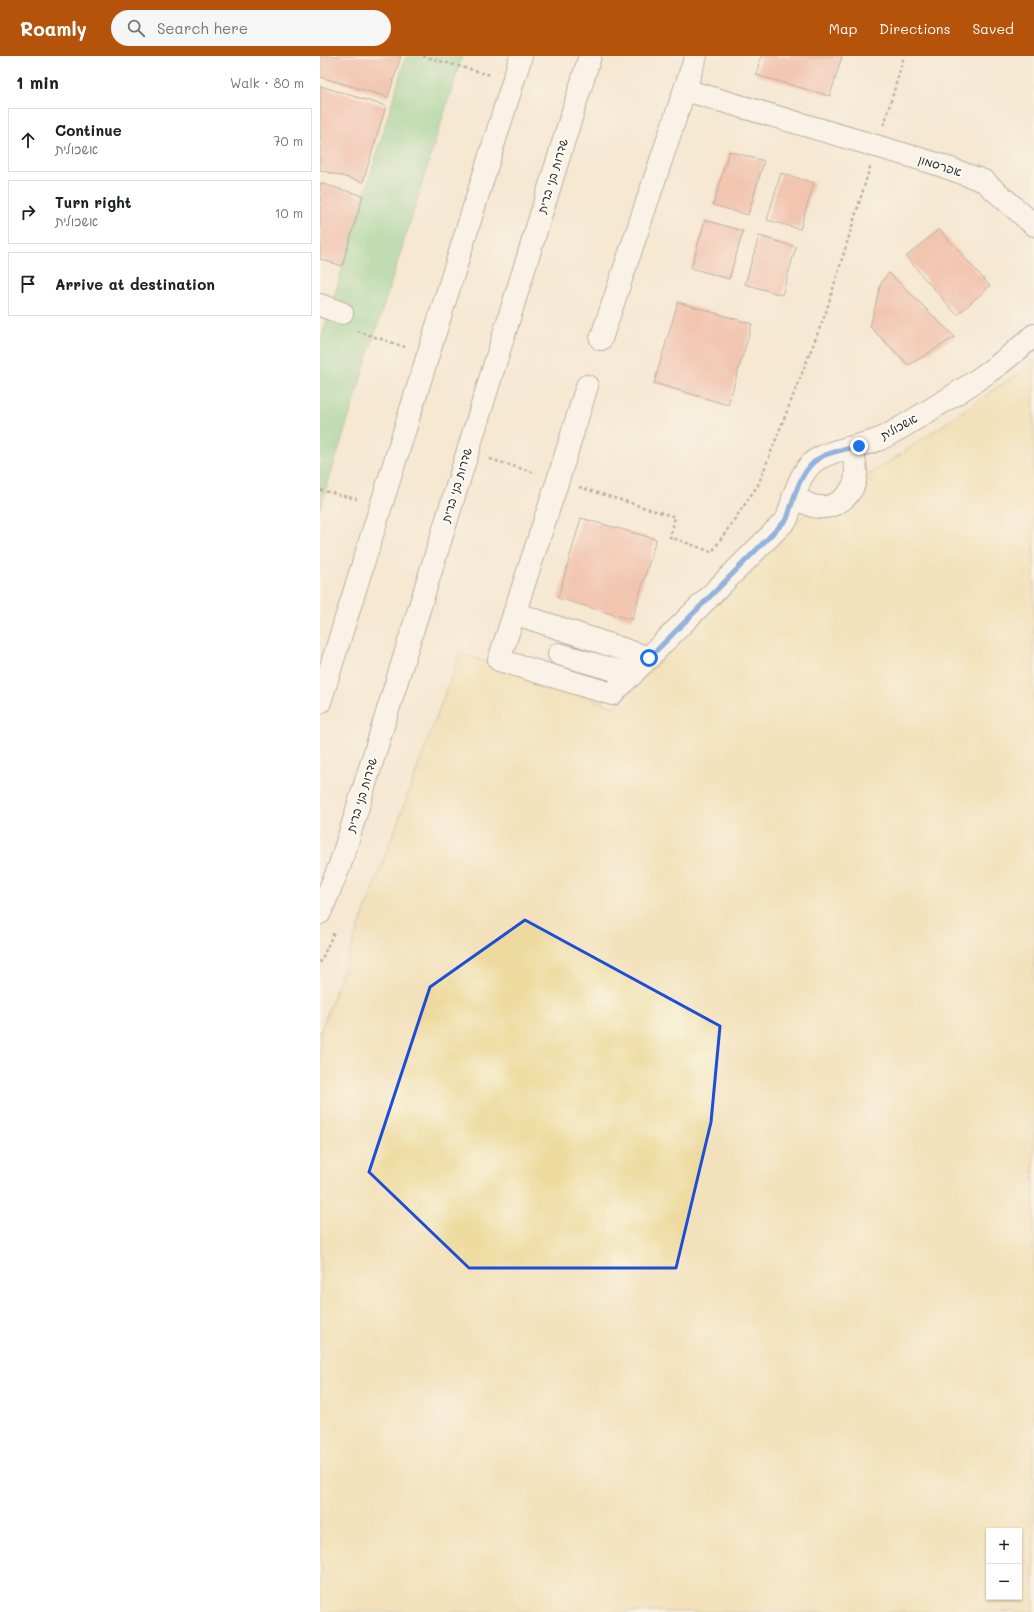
<!DOCTYPE html>
<html lang="en">
<head>
<meta charset="utf-8">
<style>
  :root { --surface:#fff; --page:#f6f6f6; --text:#202124; --muted:#757577; --line:#e0e0e0; --accent:#b45309 }
  body { margin:0; font-family:Mali,"Playpen Sans Hebrew",sans-serif; background:var(--page); color:var(--text) }
  .controls { position:absolute; right:12px; bottom:12px; display:grid; overflow:hidden; border-radius:0px; box-shadow:0 1px 3px #0004 }
  .controls button { width:36px; height:36px; display:grid; place-items:center; padding:0; border:0; border-bottom:1px solid var(--line); background:var(--surface); color:var(--text); font:20px sans-serif }
  .stop { position:absolute; width:12px; height:12px; margin:-9px; border:3px solid #1a73e8; border-radius:50%; background:#fff }
  .stop.end { background:#1a73e8; border-color:#fff; box-shadow:0 1px 4px #0008 }
  .list { margin:0; padding:0; list-style:none }
  h2 { display:flex; justify-content:space-between; align-items:center; height:52px; margin:0; padding:0 16px; font-size:17px }
  h2 small { font-size:13px; font-weight:400; color:var(--muted) }
  .list li { display:grid; grid-template-columns:26px 1fr auto; gap:12px; align-items:center; box-sizing:border-box; height:64px; margin:0 8px 8px; padding:0 8px; border:1px solid var(--line); border-radius:0px }
  .list b { display:block; font-size:15px; white-space:nowrap }
  .list p { margin:0; font-size:13px; white-space:nowrap; color:var(--muted) }
  .list em { font-size:13px; font-style:normal; color:var(--muted) }
  .icon { flex:none; width:22px; height:22px; fill:none; stroke:currentColor; stroke-width:2; stroke-linecap:round; stroke-linejoin:round }
  .map { position:relative; flex:none; width:714px; height:1556px; overflow:hidden }
  header { display:flex; align-items:center; gap:24px; box-sizing:border-box; height:56px; padding:0 20px; background:var(--accent); color:#fff }
  header strong { font-size:19px }
  nav { display:flex; gap:22px; margin-inline-start:auto; font-size:14px }
  .search { width:280px; height:36px; background:var(--page); display:flex; align-items:center; gap:10px; box-sizing:border-box; padding:0 14px; border-radius:22px; color:var(--muted); font-size:15px }
  main { display:flex }
  aside { flex:1; background:var(--surface) }
  .map>svg:first-child { display:block }
  .green { fill:#81cf8d; stroke:#567d5c }
  .sand { fill:#eeda9e; stroke:#8c8264; fill-rule:evenodd }
  .building { fill:#ed9b8a }
  .lines { fill:none; stroke-linecap:round; stroke-linejoin:round }
  .minor-casing { stroke:#726d65; stroke-width:24 }
  .major-casing { stroke:#726d65; stroke-width:24 }
  .path { stroke:#726d65; stroke-width:2.5; stroke-dasharray:3 3; stroke-linecap:butt }
  .minor { stroke:#fff; stroke-width:22 }
  .major { stroke:#fff; stroke-width:22 }
  .route { stroke:#1a73e8; stroke-width:5 }
  .marked { fill:none; stroke:#1d4ed8; stroke-width:3; stroke-linejoin:round }
  .labels { text-anchor:middle; stroke-width:3.5; stroke-linejoin:round; paint-order:stroke }
  .street-label { font-size:12px; fill:#2b2b2b; stroke:#fdfcf7 }
</style>
</head>
<body>
<header>
<strong>Roamly</strong>
<div class="search"><svg class="icon" aria-label="search" viewBox="0 0 24 24"><circle cx="10" cy="10" r="6"/><path d="M15 15l6 6"/></svg>Search here</div>
<nav><a>Map</a><a>Directions</a><a>Saved</a></nav>
</header>
<main>
<aside>
<h2>1 min<small>Walk · 80 m</small></h2>
<ul class="list">
<li><svg class="icon" aria-label="ahead" viewBox="0 0 24 24"><path d="M12 20V5M6 11l6-6 6 6"/></svg><div><b>Continue</b><p>אשכולית</p></div><em>70 m</em></li>
<li><svg class="icon" aria-label="right" viewBox="0 0 24 24"><path d="M7 20v-9h11M14 6l5 5-5 5"/></svg><div><b>Turn right</b><p>אשכולית</p></div><em>10 m</em></li>
<li><svg class="icon" aria-label="arrive" viewBox="0 0 24 24"><path d="M6 21V4h12l-3 4 3 4H6"/></svg><div><b>Arrive at destination</b></div></li>
</ul>
</aside>
<div class="map">
<svg width="714" height="1556" viewBox="0 0 714 1556">
  <rect width="100%" height="100%" fill="#fdfcf7"/>
  <filter id="ink" filterUnits="userSpaceOnUse"><feTurbulence type="fractalNoise" baseFrequency=".025" numOctaves="2"/><feDisplacementMap in="SourceGraphic" scale="8" xChannelSelector="R" yChannelSelector="G"/><feConvolveMatrix kernelMatrix="1 2 1 2 8 2 1 2 1" color-interpolation-filters="sRGB"/></filter>
  <filter id="wash" filterUnits="userSpaceOnUse"><feTurbulence type="fractalNoise" baseFrequency=".012" numOctaves="4" result="noise"/><feDisplacementMap in="SourceGraphic" scale="16" xChannelSelector="R" yChannelSelector="G"/><feGaussianBlur stdDeviation="0.9" result="paint"/><feColorMatrix in="noise" values="0 0 0 0 0 0 0 0 0 0 0 0 0 0 0 0 0 1.4 0 .05"/><feComposite in="paint" operator="in"/></filter>
  <g filter="url(#wash)">
    <rect width="100%" height="100%" fill="#f5e8d1"/>
    <!-- green -->
    <path class="green" d="M86 0H142L0 453V287Z"/>
    <!-- sand -->
    <path class="sand" d="M714 304V1556H0V977L140 597 295 651 480 462 569 406 703 314ZM669 1475H699V1541H669Z"/>
    <g id="blocks">
      <!-- building -->
      <path class="building" d="M0 0H81L68 41 0 21Z
        M441 0H522L510 40 436 19Z
        M0 30 66 50 43 126 0 114Z
        M409 95 444 105 428 159 393 149Z
        M461 117 494 127 480 173 447 164Z
        M0 127 43 140 22 210 0 203Z
        M385 164 423 175 409 223 371 212Z
        M619 173 670 230 637 259 586 201Z
        M439 180 476 191 462 239 425 228Z
        M569 217 635 281 589 309 550 271 561 227Z
        M358 246 432 268 408 349 334 327Z
        M261 462 336 483 312 564 238 542Z"/>
    </g>
  </g>
  <g filter="url(#ink)">
    <use href="#blocks" fill-opacity="0" stroke="#726d65" stroke-width="1"/>
    <g class="lines">
      <defs>
        <path id="minor" d="M365 34 614 107 664 125 714 169
          M0 249 22 257
          M281 283 376 0
          M267 330 238 424 179 604 292 638 467 463C473 445 478 416 496 404 515 392 540 391 560 383 575 376 590 366 605 357 643 334 681 310 714 279
          M473 442C480 444 487 448 493 450 514 456 536 438 536 417 536 409 533 400 532 392
          M194 557 329 602
          M239 598 312 619"/>
        <path id="major" d="M0 646 201 0
          M0 857 20 809 270 0"/>
      </defs>
      <!-- minor casing -->
      <use href="#minor" class="minor-casing"/>
      <!-- major casing -->
      <use href="#major" class="major-casing"/>
      <!-- path -->
      <path class="path" d="M103 0 170 19
        M564 69 584 0
        M37 275 85 291
        M170 403 216 417
        M259 431 355 461 350 481 392 496 438 429 506 256 550 111
        M0 434 37 443
        M0 907 14 876"/>
      <!-- minor -->
      <use href="#minor" class="minor"/>
      <!-- major -->
      <use href="#major" class="major"/>
    </g>
  </g>
  <g class="lines" filter="url(#ink)">
    <!-- route -->
    <path class="route" d="M329 602 467 463C474 443 478 420 495 405 506 396 525 394 539 390"/>
  </g>
  <!-- marked area -->
  <path d="M0 0H714V1556H0ZM205 864 400 970 391 1066 356 1212H149L49 1116 110 931Z" fill="#f5e8d1" fill-opacity=".55" fill-rule="evenodd"/>
  <path class="marked" d="M205 864 400 970 391 1066 356 1212H149L49 1116 110 931Z"/>
  <g class="labels">
    <!-- street labels -->
    <g class="street-label">
      <text transform="translate(620 110) rotate(18)" y="4">אפרסמון</text>
      <text transform="translate(233 120) rotate(-73)" y="4">שדרות בני ברית</text>
      <text transform="translate(579 371) rotate(-29)" y="4">אשכולית</text>
      <text transform="translate(137 429) rotate(-73)" y="4">שדרות בני ברית</text>
      <text transform="translate(42 739) rotate(-73)" y="4">שדרות בני ברית</text>
    </g>
  </g>
</svg>
<div class="controls">
<button>+</button>
<button>−</button>
</div>
<div class="stop" style="left:329px;top:602px"></div>
<div class="stop end" style="left:539px;top:390px"></div>
</div>
</main>
</body>
</html>
